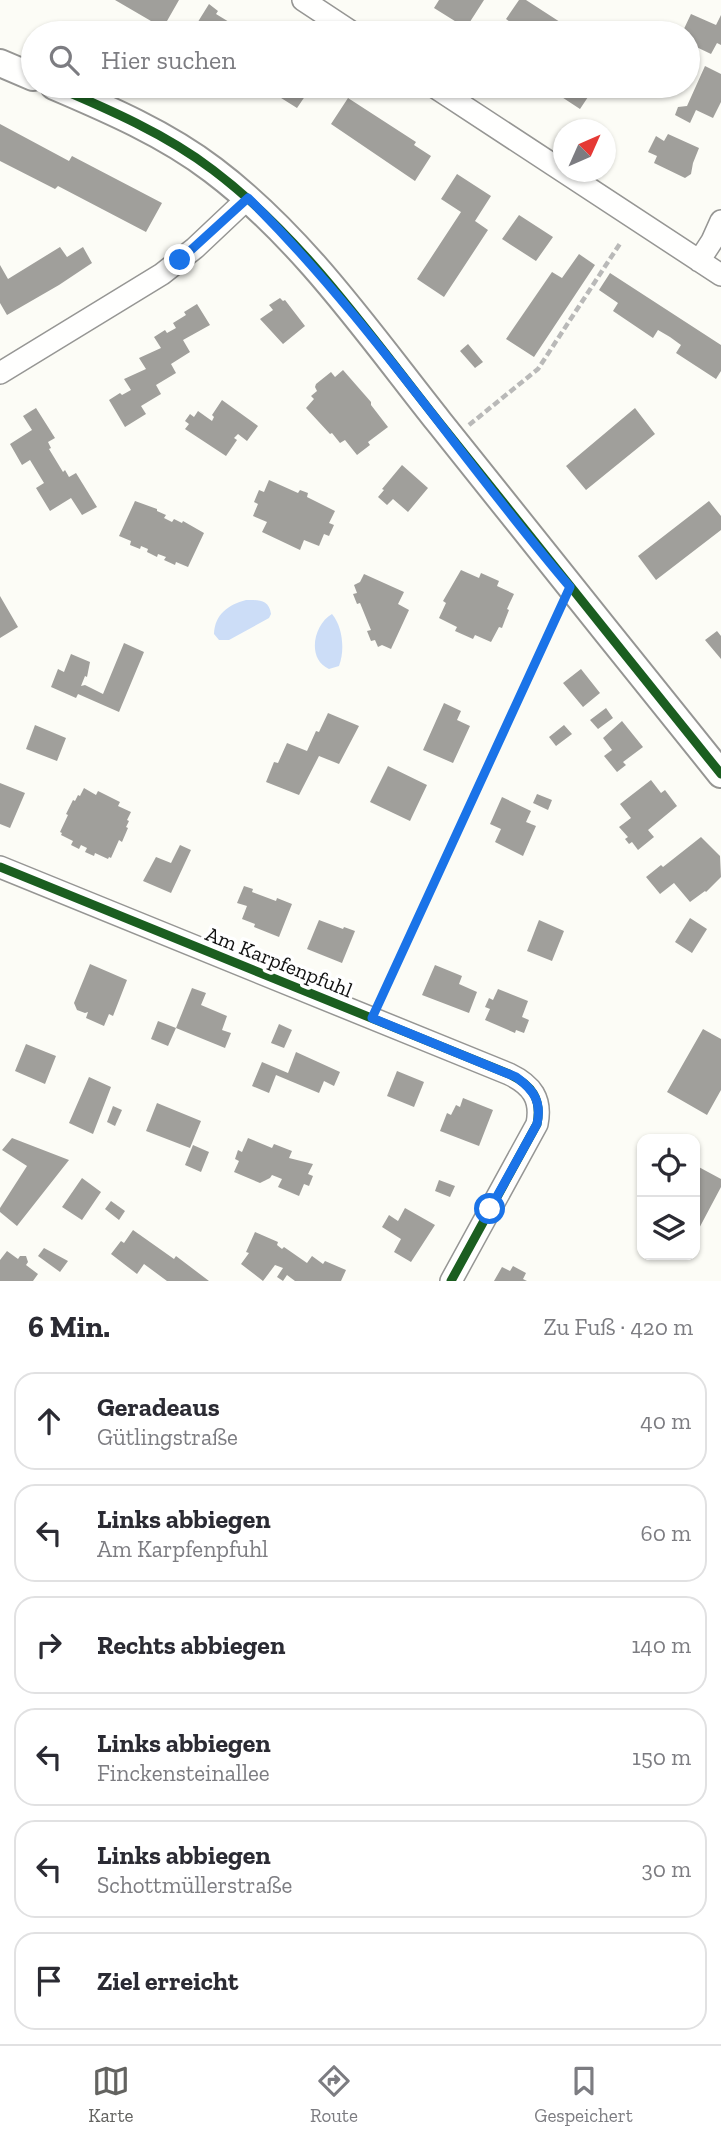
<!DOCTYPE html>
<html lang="de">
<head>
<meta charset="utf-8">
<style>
  :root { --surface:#fff; --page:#f2f2f3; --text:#2b2b33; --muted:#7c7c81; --line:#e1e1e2; --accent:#636360 }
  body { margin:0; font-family:"Zilla Slab",serif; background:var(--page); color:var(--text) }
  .controls { position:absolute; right:21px; bottom:21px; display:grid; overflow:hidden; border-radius:14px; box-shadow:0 2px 5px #0004 }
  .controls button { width:63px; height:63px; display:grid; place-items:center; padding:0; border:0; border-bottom:2px solid var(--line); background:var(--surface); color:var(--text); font:35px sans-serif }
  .compass { position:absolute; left:553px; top:119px; width:63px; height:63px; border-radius:50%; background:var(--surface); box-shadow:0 2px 5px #0004; rotate:45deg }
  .stop { position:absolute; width:21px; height:21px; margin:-16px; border:5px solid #1a73e8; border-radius:50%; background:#fff }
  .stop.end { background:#1a73e8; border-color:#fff; box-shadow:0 2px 7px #0008 }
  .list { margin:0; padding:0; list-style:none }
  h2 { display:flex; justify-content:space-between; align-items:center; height:91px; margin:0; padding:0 28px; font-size:30px }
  h2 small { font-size:23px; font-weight:400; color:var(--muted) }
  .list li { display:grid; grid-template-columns:46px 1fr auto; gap:21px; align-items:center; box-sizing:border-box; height:98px; margin:0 14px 14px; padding:0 14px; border:2px solid var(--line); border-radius:21px }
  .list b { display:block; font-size:26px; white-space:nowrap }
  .list p { margin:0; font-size:23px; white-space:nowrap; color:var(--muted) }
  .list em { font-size:23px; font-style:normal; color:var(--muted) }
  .icon { flex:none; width:38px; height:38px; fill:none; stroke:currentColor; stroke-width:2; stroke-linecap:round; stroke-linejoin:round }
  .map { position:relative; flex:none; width:721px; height:1281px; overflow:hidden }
  .search { position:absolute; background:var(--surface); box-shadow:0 2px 5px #0004; left:21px; right:21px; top:21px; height:77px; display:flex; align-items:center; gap:18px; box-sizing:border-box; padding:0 24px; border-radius:38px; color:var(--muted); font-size:26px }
  .sheet { height:763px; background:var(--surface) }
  nav { display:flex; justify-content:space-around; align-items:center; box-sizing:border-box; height:98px; border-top:2px solid var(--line); background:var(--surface); font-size:19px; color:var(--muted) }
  nav a { display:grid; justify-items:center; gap:4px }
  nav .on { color:var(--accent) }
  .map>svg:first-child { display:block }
  .water { fill:#ccddf7 }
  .building { fill:#a09f9b }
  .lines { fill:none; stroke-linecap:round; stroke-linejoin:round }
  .minor-casing { stroke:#969694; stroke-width:24 }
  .tertiary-casing { stroke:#969694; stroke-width:30 }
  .path { stroke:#b9b9b8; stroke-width:4.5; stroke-dasharray:7 3.5; stroke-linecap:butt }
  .minor { stroke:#fffffe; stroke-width:21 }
  .tertiary { stroke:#fffffe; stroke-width:26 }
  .cycleway-casing { stroke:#fff; stroke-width:13 }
  .cycleway { stroke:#1b5e20; stroke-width:9 }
  .route { stroke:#1a73e8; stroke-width:9 }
  .labels { text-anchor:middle; stroke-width:7; stroke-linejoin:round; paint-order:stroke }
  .street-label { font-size:21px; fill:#101010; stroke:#fff }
</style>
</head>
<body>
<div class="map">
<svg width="721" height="1281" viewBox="0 0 721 1281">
  <rect width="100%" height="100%" fill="#fcfcf6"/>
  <!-- water -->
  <path class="water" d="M246 600C258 600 269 599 271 614L269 618 229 640H219L214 634C215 614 228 605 246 600Z
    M332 614C343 627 345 651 339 666L329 669C306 659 314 624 332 614Z"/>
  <!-- building -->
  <path class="building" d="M115 0H179L163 28Z
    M439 0H484L466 28 434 8Z
    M519 0H526L560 22 553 33H521L514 28 515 26 506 19Z
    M209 4 218 11 216 14 234 25 236 22 254 33H191Z
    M691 14 716 25 721 15V45L717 43 711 54 688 43V33H682Z
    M705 66 721 74V102L713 118 696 110 690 123 675 115 678 107 687 106Z
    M262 86H312L297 108Z
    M545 86H611L605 95 594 88 580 109Z
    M348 98 416 142 414 145 431 156 415 181 331 124Z
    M0 124 69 161 72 156 162 203 146 232 58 186 55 189 0 161Z
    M668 134 699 148 693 163 691 174 685 178 654 163 657 156 648 152 656 136 664 141Z
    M457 174 491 196 475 221 488 230 444 297 417 279 461 212 441 199Z
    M519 215 553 237 536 261 502 239Z
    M60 247 67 257 83 247 92 263 59 285 7 315 0 303V265L8 279Z
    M579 254 595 265 534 357 506 339 552 272 562 278Z
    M610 273 721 345V371L716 379 676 353 681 345 670 337 658 330 653 338 613 311 618 303 599 290Z
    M280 298 283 301 285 300 305 326 283 344 260 319 273 310 269 305Z
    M197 304 210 325 183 340 190 352 171 364 176 373 156 385 161 394 141 406 146 414 125 427 109 400 120 393 122 395 131 390 124 379 146 369 139 358 161 348 154 337 165 330 167 333 176 328 173 323 186 315 184 312Z
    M468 344 483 362 475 368 460 351Z
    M343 370 371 402V405L388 427 368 442 370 445 357 455 345 440 340 443 332 433 330 434 306 408 314 399 311 396 317 391 315 387 316 384 331 372 335 377Z
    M222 400 258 426 247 441 238 434 234 438 237 440 226 456 185 429 189 424 185 421 190 414 194 417 198 411 212 421 214 417 212 415Z
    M36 408 55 438 48 442 51 448 49 449 63 472 65 470 69 477 76 473 97 507 82 515 71 498 50 511 36 488 44 483 30 460 22 465 10 444 32 430 23 416Z
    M635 408 655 434 586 490 566 466Z
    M402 465 428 488 408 512 393 499 387 505 378 497 384 490 382 489Z
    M269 480 298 493 300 490 308 493 307 497 335 511 329 523 334 525 329 536 324 534 319 546 304 540 300 550 262 532 267 522 253 516 258 504 254 502 259 490 264 492Z
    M135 501 157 509V511L166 515 164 518 172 522 174 519 182 523 183 521 204 533 188 567 176 562 175 565 164 560 166 557 158 554 157 557 147 552 148 549 141 546 140 549 130 545 131 541 119 536Z
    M709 501 721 516V530L656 580 638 556Z
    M461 570 479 578 481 573 499 581 497 586 514 594 507 609 509 610 505 620 502 628 499 627 491 642 475 635 473 639 455 631 457 627 439 618 446 603 443 601Z
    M364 574 404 592 398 604 409 610 391 649 382 645 378 647 375 640 371 641 367 631 371 630 360 603 357 604 353 594 357 593 354 585 360 582Z
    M0 596 18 627 0 638Z
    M717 631 721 636V659L705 640Z
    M124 643 144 652 119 712 78 694 76 698 51 687 58 669 64 672 71 654 90 662 87 677 85 676 81 686 85 685 103 694Z
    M581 669 600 693 583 707 563 683Z
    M444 703 461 711 457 720 470 726 453 763 423 750Z
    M606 708 613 718 598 729 590 720Z
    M328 713 359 726 339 764 319 756 299 795 266 782 274 762 278 763 287 743 307 751 316 731 319 732Z
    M622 721 643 747 623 762 626 765 617 772 604 756 612 750 603 738Z
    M35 725 66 738 57 761 26 749Z
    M564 725 572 734 556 746 549 737Z
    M388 766 427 785 410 821 370 802Z
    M651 780 661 793 665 790 677 806 648 830 654 837 638 850 632 842 629 844 625 839 628 837 619 827 631 818 620 804Z
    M0 783 25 793 10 828 0 824Z
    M84 788 96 795 98 791 120 802 118 806 131 812 127 820 129 821 126 827 128 828 122 842 119 840 111 858 109 857 108 859 95 853 94 856 85 852 87 848 81 845 79 849 71 845 73 841 61 835 62 833 60 832 68 815 66 814 73 800 75 801 78 795 80 796Z
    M537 794 552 800 548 810 533 803Z
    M502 797 531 811 526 822 536 826 523 856 495 842 501 829 490 824Z
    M701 837 720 856 721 877 706 892 705 891 690 902 674 883 660 894 646 877 661 865 663 867Z
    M180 845 191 850 171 893 143 881 156 857 171 863Z
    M244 886 253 889 252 892 276 901 277 898 292 904 279 937 254 927 255 924 242 919 247 906 237 903Z
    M690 918 707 929 692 953 675 942Z
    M319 920 343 929 344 927 355 931 342 963 307 949Z
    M539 920 564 931 552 961 527 951Z
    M90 964 127 980 113 1016 109 1014 104 1026 86 1018 88 1012 85 1013 77 1010 74 1003Z
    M435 965 462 976 459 984 477 992 469 1013 422 995Z
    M192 988 206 993 201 1005 227 1016 222 1030 231 1033 225 1048 176 1028Z
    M498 989 528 1001 522 1017 529 1020 524 1033 516 1030 515 1033 485 1020 490 1009 485 1007 489 998 493 1000Z
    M158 1021 176 1028 168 1046 151 1039Z
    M279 1024 292 1030 284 1048 271 1043Z
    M703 1029 721 1039V1090L707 1115 667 1092Z
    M26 1044 56 1056 45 1084 15 1071Z
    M296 1052 340 1072 334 1086 324 1081 319 1093 276 1075 269 1093 252 1086 262 1062 288 1073Z
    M397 1071 424 1082 414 1107 387 1096Z
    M89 1077 111 1087 93 1134 69 1123Z
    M463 1098 493 1110 479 1146 440 1131 447 1113 451 1115 456 1105 460 1107Z
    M157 1103 201 1121 190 1148 146 1131Z
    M113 1106 122 1110 115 1126 107 1122Z
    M12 1138 69 1160 17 1226 0 1212V1208L27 1166 2 1150Z
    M248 1138 272 1148 274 1144 292 1151 289 1158 313 1164 308 1174 313 1176 309 1186 304 1184 299 1196 278 1187 282 1179 272 1175 270 1178 260 1183 234 1172 239 1161 235 1159 238 1150 242 1152Z
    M193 1145 209 1152 201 1172 185 1165Z
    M695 1165 721 1179V1187L695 1236Z
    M82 1178 101 1192 82 1220 62 1207Z
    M439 1180 455 1186 450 1197 435 1191Z
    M111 1201 125 1211 119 1220 105 1209Z
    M405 1208 435 1225 411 1262 394 1252 401 1239 382 1227 389 1215 398 1221Z
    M133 1230 174 1259 176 1256 209 1281H167L144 1264 137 1274 111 1254 121 1241 124 1243Z
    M255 1232 278 1242 277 1245 282 1249 284 1247 307 1263 312 1256 323 1264 325 1261 346 1270 341 1281H295L287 1275 283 1281 277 1277 283 1268 275 1265 263 1281 241 1264 249 1253 246 1252Z
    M44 1248 68 1261 60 1272 38 1256Z
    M7 1251 18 1259 20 1256H26L28 1262 26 1265 38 1274 33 1281H0V1260Z
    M513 1266 526 1273 523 1279 527 1281H494L502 1267 510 1271Z"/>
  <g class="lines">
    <defs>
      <path id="minor" d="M303 0 353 33
        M433 86 721 275
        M699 261 712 241 721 221
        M0 373 162 274 195 248 248 198
        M0 867 509 1074C532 1085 542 1099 537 1124L451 1281"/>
      <path id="tertiary" d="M0 63 33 77
        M54 86C108 109 166 134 213 170 303 238 369 334 439 422 532 539 627 657 721 774"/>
    </defs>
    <!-- minor casing -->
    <use href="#minor" class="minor-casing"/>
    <!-- tertiary casing -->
    <use href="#tertiary" class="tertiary-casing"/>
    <!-- path -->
    <path class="path" d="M469 425 538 369 621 242
      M380 1002 560 609"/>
    <!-- minor -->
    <use href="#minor" class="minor"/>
    <!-- tertiary -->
    <use href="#tertiary" class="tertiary"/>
    <defs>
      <path id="cycleway" d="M54 86C108 109 166 134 213 170 303 238 369 334 439 422 532 539 627 657 721 774
        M0 867 509 1074C532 1085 542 1099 537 1124L451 1281"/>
    </defs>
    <!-- cycleway casing -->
    <use href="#cycleway" class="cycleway-casing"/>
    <!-- cycleway -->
    <use href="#cycleway" class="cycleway"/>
  </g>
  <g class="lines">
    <!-- route -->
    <path class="route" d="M180 260 248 198C368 317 461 459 570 587L372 1018 516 1077C534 1090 542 1102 537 1124L490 1209"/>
  </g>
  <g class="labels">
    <!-- street labels -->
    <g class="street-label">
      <text transform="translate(279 962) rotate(22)" y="7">Am Karpfenpfuhl</text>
    </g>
  </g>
</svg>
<div class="controls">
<button><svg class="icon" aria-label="locate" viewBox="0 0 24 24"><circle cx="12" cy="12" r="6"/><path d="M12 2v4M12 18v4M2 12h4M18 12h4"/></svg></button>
<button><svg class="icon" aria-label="layers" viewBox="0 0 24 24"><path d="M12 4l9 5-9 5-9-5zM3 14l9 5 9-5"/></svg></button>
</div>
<svg class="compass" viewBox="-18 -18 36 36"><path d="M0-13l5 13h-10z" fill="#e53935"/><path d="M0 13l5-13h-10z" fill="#7c7c81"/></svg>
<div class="stop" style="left:490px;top:1209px"></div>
<div class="stop end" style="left:180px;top:260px"></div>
<div class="search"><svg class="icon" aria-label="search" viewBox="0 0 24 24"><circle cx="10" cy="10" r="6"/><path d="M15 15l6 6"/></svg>Hier suchen</div>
</div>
<section class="sheet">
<h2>6 Min.<small>Zu Fuß · 420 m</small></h2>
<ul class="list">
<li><svg class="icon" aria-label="ahead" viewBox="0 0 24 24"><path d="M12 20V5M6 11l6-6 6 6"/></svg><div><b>Geradeaus</b><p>Gütlingstraße</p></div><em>40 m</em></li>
<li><svg class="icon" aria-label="left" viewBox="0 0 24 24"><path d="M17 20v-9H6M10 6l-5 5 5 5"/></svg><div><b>Links abbiegen</b><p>Am Karpfenpfuhl</p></div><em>60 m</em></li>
<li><svg class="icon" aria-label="right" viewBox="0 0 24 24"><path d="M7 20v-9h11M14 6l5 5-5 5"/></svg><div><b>Rechts abbiegen</b></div><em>140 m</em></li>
<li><svg class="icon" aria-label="left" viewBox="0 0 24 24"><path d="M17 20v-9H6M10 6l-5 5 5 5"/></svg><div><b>Links abbiegen</b><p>Finckensteinallee</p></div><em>150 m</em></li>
<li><svg class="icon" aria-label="left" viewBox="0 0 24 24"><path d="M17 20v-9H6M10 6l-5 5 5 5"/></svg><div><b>Links abbiegen</b><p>Schottmüllerstraße</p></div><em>30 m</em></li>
<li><svg class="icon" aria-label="arrive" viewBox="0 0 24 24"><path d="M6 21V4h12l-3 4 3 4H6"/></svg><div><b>Ziel erreicht</b></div></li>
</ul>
</section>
<nav>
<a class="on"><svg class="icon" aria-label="map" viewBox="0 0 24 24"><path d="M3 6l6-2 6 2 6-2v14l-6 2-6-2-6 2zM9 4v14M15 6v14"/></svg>Karte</a>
<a><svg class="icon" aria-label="directions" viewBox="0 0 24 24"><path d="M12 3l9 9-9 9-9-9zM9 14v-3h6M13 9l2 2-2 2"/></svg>Route</a>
<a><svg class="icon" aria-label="saved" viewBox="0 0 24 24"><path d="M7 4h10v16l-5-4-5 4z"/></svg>Gespeichert</a>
</nav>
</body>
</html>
